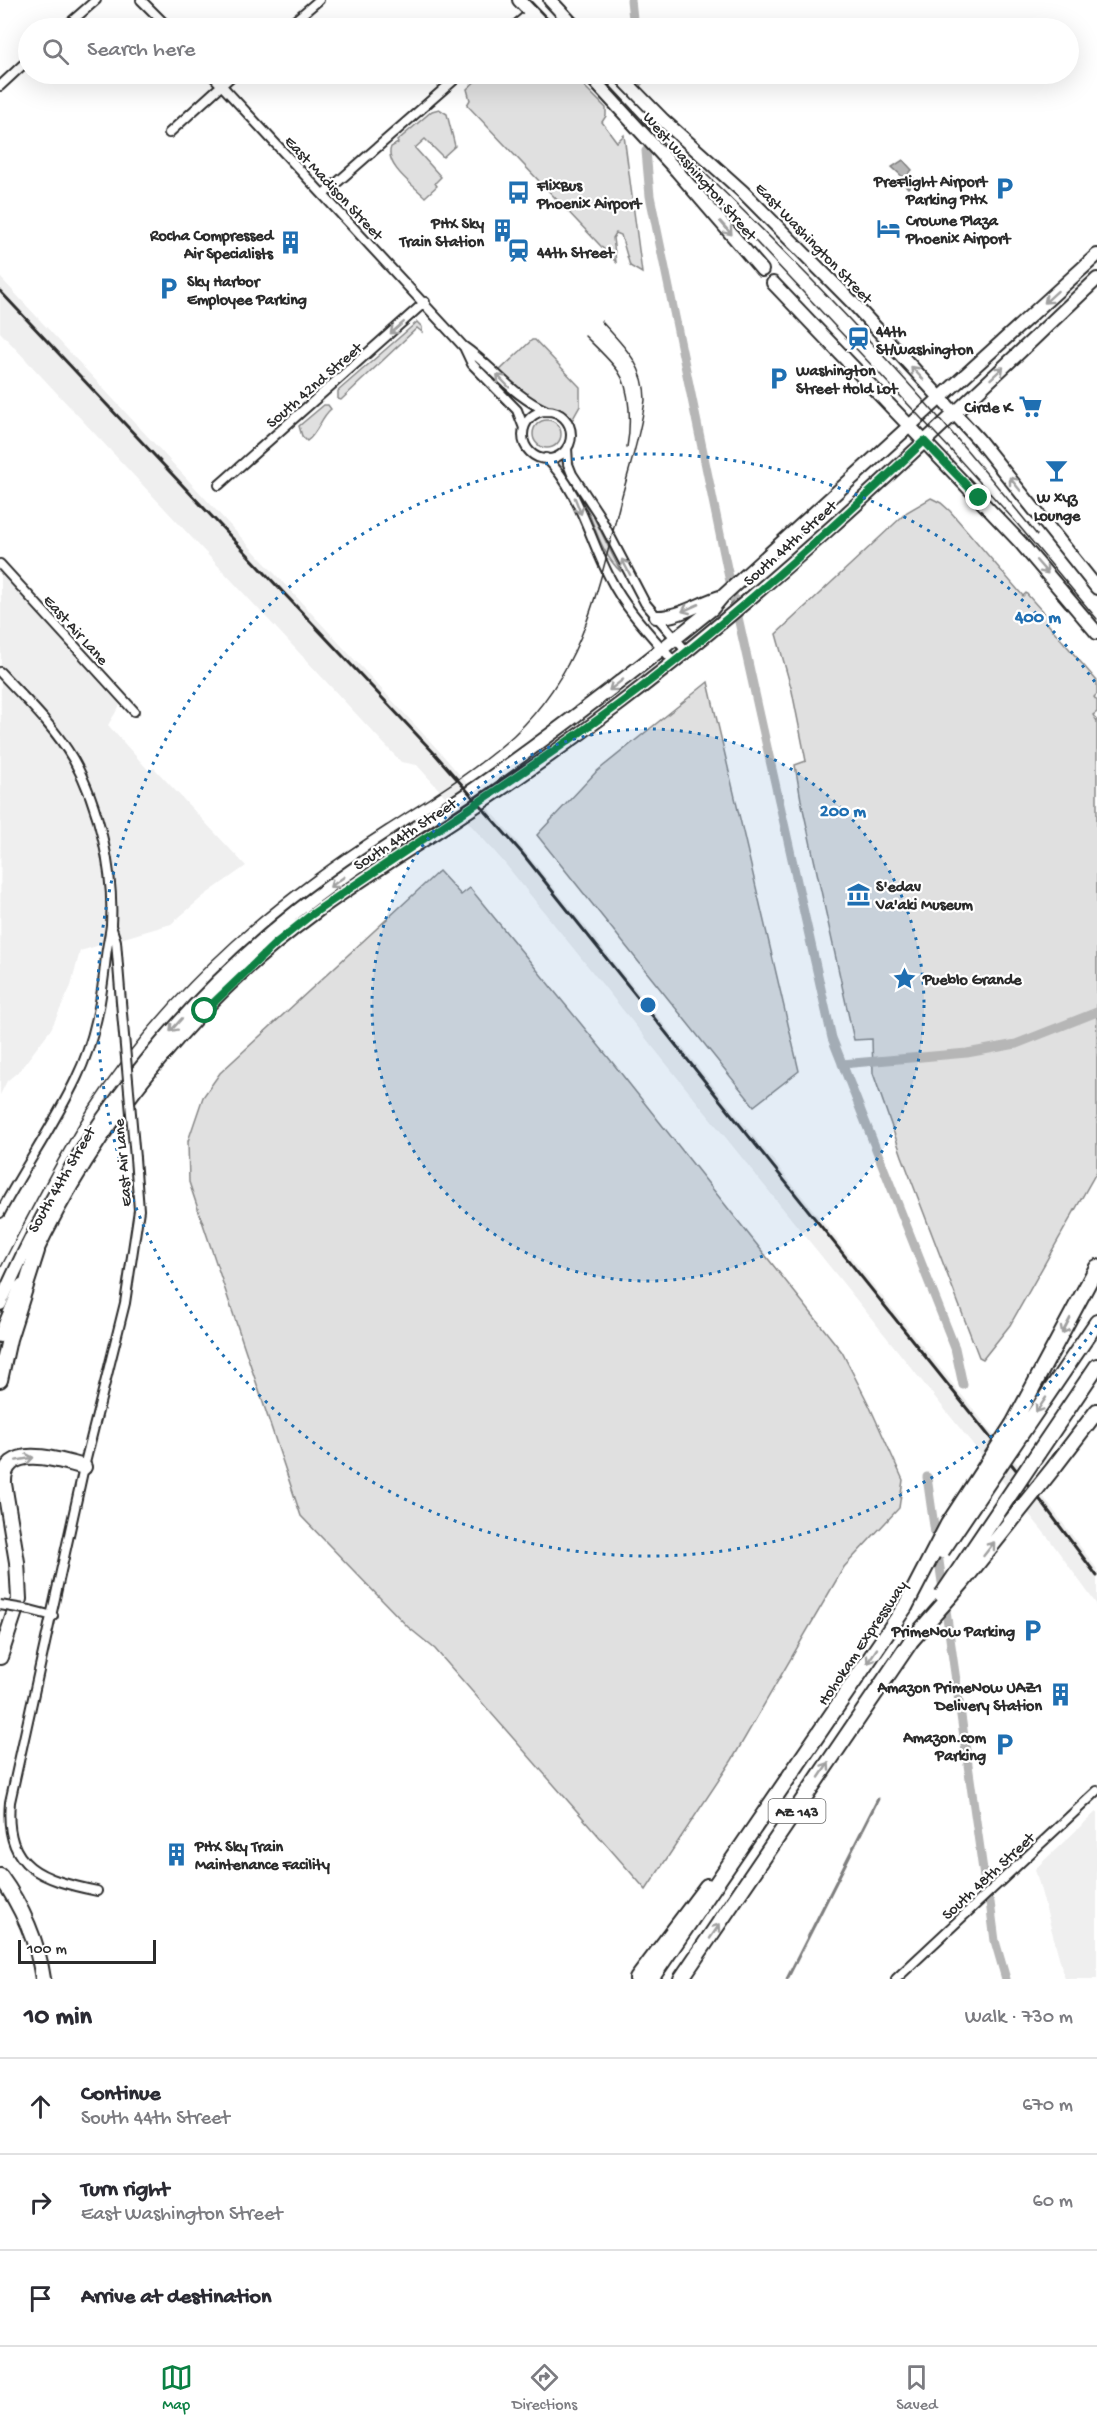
<!DOCTYPE html>
<html lang="en">
<head>
<meta charset="utf-8">
<style>
  :root { --surface:#fff; --page:#f7f7f7; --text:#2b2b33; --muted:#7c7c81; --line:#e1e1e2; --accent:#0b8043 }
  body { margin:0; font-family:"Gochi Hand",sans-serif; background:var(--page); color:var(--text) }
  .scale { position:absolute; left:18px; bottom:15px; width:138px; box-sizing:border-box; padding-left:6px; border:3px solid #2b2b2b; border-top:0; font-size:16px; line-height:21px; white-space:nowrap; color:#2b2b2b; -webkit-text-stroke:4px #fff; paint-order:stroke }
  .stop { position:absolute; width:18px; height:18px; margin:-14px; border:4px solid #0b8043; border-radius:50%; background:#fff }
  .stop.end { background:#0b8043; border-color:#fff; box-shadow:0 2px 6px #0008 }
  .list { margin:0; padding:0; list-style:none }
  h2 { display:flex; justify-content:space-between; align-items:center; height:78px; margin:0; padding:0 24px; font-size:26px }
  h2 small { font-size:20px; font-weight:400; color:var(--muted) }
  .list li { display:grid; grid-template-columns:39px 1fr auto; gap:18px; align-items:center; box-sizing:border-box; height:96px; padding:0 24px; border-top:2px solid var(--line) }
  .list b { display:block; font-size:22px; white-space:nowrap }
  .list p { margin:0; font-size:20px; white-space:nowrap; color:var(--muted) }
  .list em { font-size:20px; font-style:normal; color:var(--muted) }
  .icon { flex:none; width:33px; height:33px; fill:none; stroke:currentColor; stroke-width:2; stroke-linecap:round; stroke-linejoin:round }
  .map { position:relative; flex:none; width:1097px; height:1979px; overflow:hidden }
  .search { position:absolute; background:var(--surface); box-shadow:0 6px 24px #0002; left:18px; right:18px; top:18px; height:66px; display:flex; align-items:center; gap:15px; box-sizing:border-box; padding:0 21px; border-radius:33px; color:var(--muted); font-size:22px }
  .sheet { height:366px; background:var(--surface) }
  nav { display:flex; justify-content:space-around; align-items:center; box-sizing:border-box; height:84px; border-top:2px solid var(--line); background:var(--surface); font-size:16px; color:var(--muted) }
  nav a { display:grid; justify-items:center; gap:3px }
  nav .on { color:var(--accent) }
  .map>svg:first-child { display:block }
  .built { fill:#efefef }
  .green { fill:#e0e0e0; stroke:#868686; stroke-width:1.5 }
  .water { fill:#b6b6b6; stroke:#7e7e7e; stroke-width:1.5 }
  .lines { fill:none; stroke-linecap:round; stroke-linejoin:round }
  .stream { stroke:#7e7e7e; stroke-width:3 }
  .canal { stroke:#b6b6b6; stroke-width:9 }
  .minor-casing { stroke:#2b2b2b; stroke-width:12 }
  .primary-casing { stroke:#2b2b2b; stroke-width:16 }
  .motorway-casing { stroke:#2b2b2b; stroke-width:18 }
  .minor { stroke:#fff; stroke-width:8 }
  .primary { stroke:#fff; stroke-width:12 }
  .motorway { stroke:#fff; stroke-width:14 }
  .tram { stroke:#2b2b2b; stroke-width:1.5 }
  .rail { stroke:#2b2b2b; stroke-width:3 }
  .minor-bridge-casing { stroke:#2b2b2b; stroke-width:12; stroke-linecap:butt }
  .motorway-bridge-casing { stroke:#2b2b2b; stroke-width:18; stroke-linecap:butt }
  .minor-bridge { stroke:#fff; stroke-width:8 }
  .motorway-bridge { stroke:#fff; stroke-width:14 }
  .oneway { stroke:#a0a0a0 }
  .route { stroke:#0b8043; stroke-width:8 }
  .ring { fill:none; stroke:#1f6fb2; stroke-width:3; stroke-dasharray:3 6 }
  .labels { text-anchor:middle; stroke-width:4.5; stroke-linejoin:round; paint-order:stroke }
  .shield { fill:#fff; stroke:#6b6b6b; stroke-width:1.5 }
  .shield-label { font-size:15px; font-weight:bold; fill:#2b2b2b }
  .street-label { font-size:16px; fill:#2b2b2b; stroke:#fff }
  .poi-label { font-size:16px; font-weight:bold; fill:#2b2b2b; stroke:#fff; text-anchor:start }
  .centre { fill:#1f6fb2; stroke:#fff; stroke-width:3 }
  .ring-label { font-size:18px; text-anchor:middle; font-weight:bold; fill:#1f6fb2; stroke:#fff; stroke-width:4.5; stroke-linejoin:round; paint-order:stroke }
</style>
</head>
<body>
<div class="map">
<svg width="1097" height="1979" viewBox="0 0 1097 1979">
  <rect width="100%" height="100%" fill="#fff"/>
  <filter id="ink" filterUnits="userSpaceOnUse"><feTurbulence type="fractalNoise" baseFrequency=".0167" numOctaves="2"/><feDisplacementMap in="SourceGraphic" scale="12" xChannelSelector="R" yChannelSelector="G"/><feConvolveMatrix kernelMatrix="1 2 1 2 8 2 1 2 1" color-interpolation-filters="sRGB"/></filter>
  <g filter="url(#ink)">
    <!-- built -->
    <path class="built" d="M0 277 440 752 515 839 1042 1495 1097 1569V1605L1050 1540 503 861 417 765 401 762 0 332Z
      M1 574 120 705 108 725 149 771 154 768 246 866 205 895 171 924 80 951 71 986 51 1029 20 1070 7 1081 0 1095Z
      M1097 1811V1979H1065L1035 1869Z"/>
    <!-- green -->
    <path class="green" d="M483 74H572L606 108V116L602 122 617 142 624 135 642 273 630 266 621 235 616 233 613 238 616 262 467 105 470 100 467 89Z
      M439 109 447 114 455 146 443 157 425 139 415 148 441 177 435 183 437 186 425 197C413 185 384 165 391 147L398 143 397 141 432 111Z
      M417 322 422 327V332L417 328 341 400 338 399V391Z
      M532 340H535L580 387V406L571 422 563 411 534 402 498 372Z
      M324 405H328L331 409C320 418 319 432 307 441L302 436 299 426Z
      M533 434a14 14 0 1 1 28 0a14 14 0 1 1-28 0Z
      M563 458 569 475 587 504 621 572C603 555 597 533 588 511 580 492 568 477 554 462Z
      M931 498 941 503 950 511 1023 596 1026 593 1050 620 1047 623 1097 681V694L1094 697 1097 701V712L1093 715 1097 721V1171L1010 1325 983 1359 979 1357 902 1156 873 1073 872 1039 854 1040 801 800 795 765 806 761 792 691 776 634 907 512Z
      M708 682 799 1071 754 1106 537 835 596 772Z
      M439 871 461 895 470 888 608 1057 842 1352 869 1405 903 1480 899 1508 844 1567 732 1760 646 1890 435 1649 408 1627 301 1516 189 1182 188 1141 203 1097 220 1073Z"/>
    <!-- water -->
    <path class="water" d="M903 160 912 170 909 173 916 181 908 188 902 182 905 179 892 167Z"/>
    <g class="lines">
      <!-- stream -->
      <path class="stream" d="M787 1979 878 1799"/>
      <!-- canal -->
      <path class="canal" d="M631 0 634 28
        M638 74 639 82
        M646 151 650 196 727 568 832 1038 955 1348 963 1385
        M842 1064 967 1053 1016 1044 1097 1012
        M927 1477 985 1884
        M990 1902 995 1941 1006 1979"/>
      <defs>
        <path id="minor" d="M141 0 169 28
          M64 28 96 0
          M286 28 319 0
          M512 28 531 12
          M211 74 463 346C495 368 510 394 547 411
          M0 86 28 60
          M169 133 234 74
          M324 194 461 74
          M464 347 472 364 517 410 524 428
          M523 435a24 24 0 1 1 48 0a24 24 0 1 1-48 0Z
          M567 448 568 464 572 474 599 515 645 603 686 651
          M546 458C580 491 589 539 611 580 626 610 652 636 673 661
          M219 485 425 302
          M0 564 134 711
          M0 672C25 699 54 726 73 759 99 805 114 871 111 925 110 935 107 946 106 956 102 999 95 1040 76 1079 54 1125 24 1168 0 1213
          M111 926 116 941 121 1002
          M30 1610 53 1616
          M97 1891C42 1879 4 1869 10 1802L84 1467 125 1303 139 1210 135 1158
          M896 1979 1097 1791"/>
        <path id="primary" d="M519 0 546 28
          M550 0 576 28
          M588 74 677 171 762 270
          M618 74 663 120 743 192 852 302 978 439 1097 588
          M773 283 1020 542 1097 633
          M656 617C679 618 701 602 723 596
          M33 1259C95 1126 194 1002 312 915 357 881 406 852 453 821 510 784 566 745 621 703 790 574 942 425 1097 279
          M0 1304C65 1154 156 1029 281 924 341 874 409 833 473 790 555 733 634 672 712 609L723 596 1097 255
          M0 1336 21 1286"/>
        <path id="motorway" d="M0 1380 9 1339 37 1251
          M1013 1424 1097 1267
          M1023 1431 1097 1322
          M1038 1453 1097 1366
          M1055 1466 1097 1411
          M0 1657 19 1599 17 1562 4 1484C2 1441 60 1460 84 1467
          M0 1876C22 1906 38 1943 43 1979
          M637 1979 707 1886
          M651 1979 905 1607
          M681 1979 911 1641"/>
      </defs>
      <!-- minor casing -->
      <use href="#minor" class="minor-casing"/>
      <!-- primary casing -->
      <use href="#primary" class="primary-casing"/>
      <!-- motorway casing -->
      <use href="#motorway" class="motorway-casing"/>
      <!-- minor -->
      <use href="#minor" class="minor"/>
      <!-- primary -->
      <use href="#primary" class="primary"/>
      <!-- motorway -->
      <use href="#motorway" class="motorway"/>
      <!-- tram -->
      <path class="tram" d="M530 0 557 28
        M599 74 949 448 1014 520 1097 619
        M685 154C810 273 929 400 1037 535
        M585 336C596 347 609 359 618 371 631 389 631 426 627 447
        M0 1269C28 1216 55 1162 87 1111 128 1048 178 991 233 941 280 899 333 860 386 826 430 798 476 770 514 735 583 670 598 590 620 503 629 469 641 434 645 400 645 365 623 345 601 321"/>
      <!-- rail -->
      <path class="rail" d="M0 291 434 753 522 853 1041 1501 1097 1576"/>
      <defs>
        <path id="minor-bridge" d="M121 1002 135 1158
          M0 1605 30 1610"/>
        <path id="motorway-bridge" d="M942 1551 1023 1431
          M942 1595 1038 1453
          M905 1607 948 1524 1013 1424
          M911 1641 962 1583 1055 1466"/>
      </defs>
      <!-- minor-bridge casing -->
      <use href="#minor-bridge" class="minor-bridge-casing"/>
      <!-- motorway-bridge casing -->
      <use href="#motorway-bridge" class="motorway-bridge-casing"/>
      <!-- minor-bridge -->
      <use href="#minor-bridge" class="minor-bridge"/>
      <!-- motorway-bridge -->
      <use href="#motorway-bridge" class="motorway-bridge"/>
    </g>
    <!-- one-way arrows -->
    <defs><path id="oneway-shaft" d="M-6 0H5M1.5-3L5.5 0L1.5 3" fill="none" stroke-width="1.6" stroke-linecap="round" stroke-linejoin="round" transform="scale(1.5)"/></defs>
    <g class="oneway">
      <use href="#oneway-shaft" transform="translate(726 228) rotate(49)"/>
      <use href="#oneway-shaft" transform="translate(1051 297) rotate(138)"/>
      <use href="#oneway-shaft" transform="translate(397 328) rotate(139)"/>
      <use href="#oneway-shaft" transform="translate(917 373) rotate(-133)"/>
      <use href="#oneway-shaft" transform="translate(997 373) rotate(-43)"/>
      <use href="#oneway-shaft" transform="translate(503 381) rotate(-134)"/>
      <use href="#oneway-shaft" transform="translate(1015 484) rotate(-129)"/>
      <use href="#oneway-shaft" transform="translate(578 506) rotate(69)"/>
      <use href="#oneway-shaft" transform="translate(626 567) rotate(-118)"/>
      <use href="#oneway-shaft" transform="translate(1042 567) rotate(49)"/>
      <use href="#oneway-shaft" transform="translate(690 608) rotate(156)"/>
      <use href="#oneway-shaft" transform="translate(616 685) rotate(142)"/>
      <use href="#oneway-shaft" transform="translate(337 882) rotate(144)"/>
      <use href="#oneway-shaft" transform="translate(176 1025) rotate(132)"/>
      <use href="#oneway-shaft" transform="translate(1066 1326) rotate(118)"/>
      <use href="#oneway-shaft" transform="translate(1041 1405) rotate(124)"/>
      <use href="#oneway-shaft" transform="translate(25 1459) rotate(-10)"/>
      <use href="#oneway-shaft" transform="translate(989 1549) rotate(-52)"/>
      <use href="#oneway-shaft" transform="translate(872 1656) rotate(124)"/>
      <use href="#oneway-shaft" transform="translate(824 1770) rotate(-56)"/>
      <use href="#oneway-shaft" transform="translate(715 1931) rotate(-56)"/>
    </g>
  </g>
  <g class="lines" filter="url(#ink)">
    <!-- route -->
    <path class="route" d="M205 1011 276 943 311 915C413 844 518 779 618 705 726 625 827 534 924 441L979 498"/>
  </g>
  <!-- distance rings -->
  <circle cx="648" cy="1005" r="276" fill="#1f6fb2" fill-opacity=".12"/>
  <g class="ring">
    <circle cx="648" cy="1005" r="276"/>
    <path d="M1097 1325A551 551 0 1 1 1097 685"/>
  </g>
  <!-- icons -->
  <defs>
    <symbol id="parking-bare" viewBox="-9 -9 18 18"><path d="M-3.5-5.5H1a3.5 3.5 0 0 1 0 7H-1V5.5H-3.5ZM-1-3.4V-.6H.8a1.4 1.4 0 0 0 0-2.8Z" fill="#1f6fb2" stroke="#fff" stroke-width="2.5" paint-order="stroke"/></symbol>
    <symbol id="bus-bare" viewBox="-9 -9 18 18"><path d="M-5-6H5V4H4V6H2V4H-2V6H-4V4H-5ZM-3.5-4V0h7V-4ZM-3.5 1.2v1.5H-2V1.2ZM2 1.2v1.5H3.5V1.2Z" fill="#1f6fb2" stroke="#fff" stroke-width="2.5" paint-order="stroke"/></symbol>
    <symbol id="hotel-bare" viewBox="-9 -9 18 18"><path d="M-6-4.5h1.5V1H6V5H4.5V3h-9V5H-6ZM-4 0a1.8 1.8 0 1 1 3.6 0ZM.5 0V-2.5h3Q6-2.5 6 0Z" fill="#1f6fb2" stroke="#fff" stroke-width="2.5" paint-order="stroke"/></symbol>
    <symbol id="building-bare" viewBox="-9 -9 18 18"><path d="M-4-6H4V6H1V3H-1V6H-4ZM-2.5-4.3h1.7v1.8h-1.7ZM.8-4.3h1.7v1.8H.8ZM-2.5-1h1.7V.8h-1.7ZM.8-1h1.7V.8H.8Z" fill="#1f6fb2" stroke="#fff" stroke-width="2.5" paint-order="stroke"/></symbol>
    <symbol id="station-bare" viewBox="-9 -9 18 18"><path d="M-3-6H3Q5-6 5-4V2Q5 4 3 4L4.5 6H3L1.5 4h-3L-3 6H-4.5L-3 4Q-5 4-5 2V-4Q-5-6-3-6ZM-3.5-4v3h7v-3ZM-3.5 1v1.5H-2V1ZM2 1v1.5H3.5V1Z" fill="#1f6fb2" stroke="#fff" stroke-width="2.5" paint-order="stroke"/></symbol>
    <symbol id="supermarket-bare" viewBox="-9 -9 18 18"><path d="M-6-5.5h2.5l.6 2H6L4.5 2H-2.5L-4.4-4H-6ZM-1.5 3.2a1.3 1.3 0 1 0 .1 0ZM3 3.2a1.3 1.3 0 1 0 .1 0Z" fill="#1f6fb2" stroke="#fff" stroke-width="2.5" paint-order="stroke"/></symbol>
    <symbol id="bar-bare" viewBox="-9 -9 18 18"><path d="M-6-5H6L.8 .8V4.5H3.5V6h-7V4.5H-.8V.8Z" fill="#1f6fb2" stroke="#fff" stroke-width="2.5" paint-order="stroke"/></symbol>
    <symbol id="museum-bare" viewBox="-9 -9 18 18"><path d="M0-6L6-3V-2H-6V-3ZM-5-1h2V3h-2ZM-1-1h2V3h-2ZM3-1h2V3H3ZM-6 4H6V6H-6Z" fill="#1f6fb2" stroke="#fff" stroke-width="2.5" paint-order="stroke"/></symbol>
    <symbol id="sight-bare" viewBox="-9 -9 18 18"><path d="M0-6L1.8-2.2L6-1.7L2.9 1.2L3.7 5.4L0 3.3L-3.7 5.4L-2.9 1.2L-6-1.7L-1.8-2.2Z" fill="#1f6fb2" stroke="#fff" stroke-width="2.5" paint-order="stroke"/></symbol>
  </defs>
  <g fill-rule="evenodd">
    <use href="#parking-bare" x="988" y="172" width="33" height="33"/>
    <use href="#bus-bare" x="502" y="176" width="33" height="33"/>
    <use href="#hotel-bare" x="872" y="212" width="33" height="33"/>
    <use href="#building-bare" x="486" y="214" width="33" height="33"/>
    <use href="#building-bare" x="274" y="226" width="33" height="33"/>
    <use href="#station-bare" x="502" y="234" width="33" height="33"/>
    <use href="#parking-bare" x="152" y="272" width="33" height="33"/>
    <use href="#station-bare" x="842" y="322" width="33" height="33"/>
    <use href="#parking-bare" x="762" y="362" width="33" height="33"/>
    <use href="#supermarket-bare" x="1014" y="390" width="33" height="33"/>
    <use href="#bar-bare" x="1040" y="454" width="33" height="33"/>
    <use href="#museum-bare" x="842" y="878" width="33" height="33"/>
    <use href="#sight-bare" x="888" y="962" width="33" height="33"/>
    <use href="#parking-bare" x="1016" y="1614" width="33" height="33"/>
    <use href="#building-bare" x="1044" y="1678" width="33" height="33"/>
    <use href="#parking-bare" x="988" y="1728" width="33" height="33"/>
    <use href="#building-bare" x="160" y="1838" width="33" height="33"/>
  </g>
  <g class="labels">
    <!-- shield labels -->
    <rect class="shield" x="768.5" y="1799" width="57" height="24" rx="4.5"/>
    <g class="shield-label">
      <text x="797" y="1816">AZ 143</text>
    </g>
    <!-- street labels -->
    <g class="street-label">
      <text transform="translate(701 175) rotate(49)" y="6">West Washington Street</text>
      <text transform="translate(335 187) rotate(47)" y="6">East Madison Street</text>
      <text transform="translate(815 242) rotate(46)" y="6">East Washington Street</text>
      <text transform="translate(313 384) rotate(-41)" y="6">South 42nd Street</text>
      <text transform="translate(789 542) rotate(-42)" y="6">South 44th Street</text>
      <text transform="translate(77 629) rotate(48)" y="6">East Air Lane</text>
      <text transform="translate(404 833) rotate(-33)" y="6">South 44th Street</text>
      <text transform="translate(121 1163) rotate(-95)" y="6">East Air Lane</text>
      <text transform="translate(60 1179) rotate(-60)" y="6">South 44th Street</text>
      <text transform="translate(861 1642) rotate(-56)" y="6">Hohokam Expressway</text>
      <text transform="translate(987 1875) rotate(-43)" y="6">South 48th Street</text>
    </g>
    <!-- poi labels -->
    <g class="poi-label">
      <text x="987" y="186" text-anchor="end">PreFlight Airport<tspan x="987" dy="18">Parking PHX</tspan></text>
      <text x="537" y="190">FlixBus<tspan x="537" dy="18">Phoenix Airport</tspan></text>
      <text x="906" y="225">Crowne Plaza<tspan x="906" dy="18">Phoenix Airport</tspan></text>
      <text x="484" y="228" text-anchor="end">PHX Sky<tspan x="484" dy="18">Train Station</tspan></text>
      <text x="273" y="240" text-anchor="end">Rocha Compressed<tspan x="273" dy="18">Air Specialists</tspan></text>
      <text x="537" y="257">44th Street</text>
      <text x="187" y="286">Sky Harbor<tspan x="187" dy="18">Employee Parking</tspan></text>
      <text x="876" y="336">44th<tspan x="876" dy="18">St/Washington</tspan></text>
      <text x="796" y="375">Washington<tspan x="796" dy="18">Street Hold Lot</tspan></text>
      <text x="1012" y="412" text-anchor="end">Circle K</text>
      <text x="1057" y="502" text-anchor="middle">W xyz<tspan x="1057" dy="18">Lounge</tspan></text>
      <text x="876" y="891">S'edav<tspan x="876" dy="18">Va'aki Museum</tspan></text>
      <text x="923" y="984">Pueblo Grande</text>
      <text x="1015" y="1636" text-anchor="end">PrimeNow Parking</text>
      <text x="1042" y="1692" text-anchor="end">Amazon PrimeNow UAZ1<tspan x="1042" dy="18">Delivery Station</tspan></text>
      <text x="986" y="1742" text-anchor="end">Amazon.com<tspan x="986" dy="18">Parking</tspan></text>
      <text x="195" y="1851">PHX Sky Train<tspan x="195" dy="18">Maintenance Facility</tspan></text>
    </g>
  </g>
  <circle cx="648" cy="1005" r="9" class="centre"/>
  <g class="ring-label">
    <text x="1038" y="622">400 m</text>
    <text x="843" y="816">200 m</text>
  </g>
</svg>
<div class="scale">100 m</div>
<div class="stop" style="left:205px;top:1011px"></div>
<div class="stop end" style="left:979px;top:498px"></div>
<div class="search"><svg class="icon" aria-label="search" viewBox="0 0 24 24"><circle cx="10" cy="10" r="6"/><path d="M15 15l6 6"/></svg>Search here</div>
</div>
<section class="sheet">
<h2>10 min<small>Walk · 730 m</small></h2>
<ul class="list">
<li><svg class="icon" aria-label="ahead" viewBox="0 0 24 24"><path d="M12 20V5M6 11l6-6 6 6"/></svg><div><b>Continue</b><p>South 44th Street</p></div><em>670 m</em></li>
<li><svg class="icon" aria-label="right" viewBox="0 0 24 24"><path d="M7 20v-9h11M14 6l5 5-5 5"/></svg><div><b>Turn right</b><p>East Washington Street</p></div><em>60 m</em></li>
<li><svg class="icon" aria-label="arrive" viewBox="0 0 24 24"><path d="M6 21V4h12l-3 4 3 4H6"/></svg><div><b>Arrive at destination</b></div></li>
</ul>
</section>
<nav>
<a class="on"><svg class="icon" aria-label="map" viewBox="0 0 24 24"><path d="M3 6l6-2 6 2 6-2v14l-6 2-6-2-6 2zM9 4v14M15 6v14"/></svg>Map</a>
<a><svg class="icon" aria-label="directions" viewBox="0 0 24 24"><path d="M12 3l9 9-9 9-9-9zM9 14v-3h6M13 9l2 2-2 2"/></svg>Directions</a>
<a><svg class="icon" aria-label="saved" viewBox="0 0 24 24"><path d="M7 4h10v16l-5-4-5 4z"/></svg>Saved</a>
</nav>
</body>
</html>
